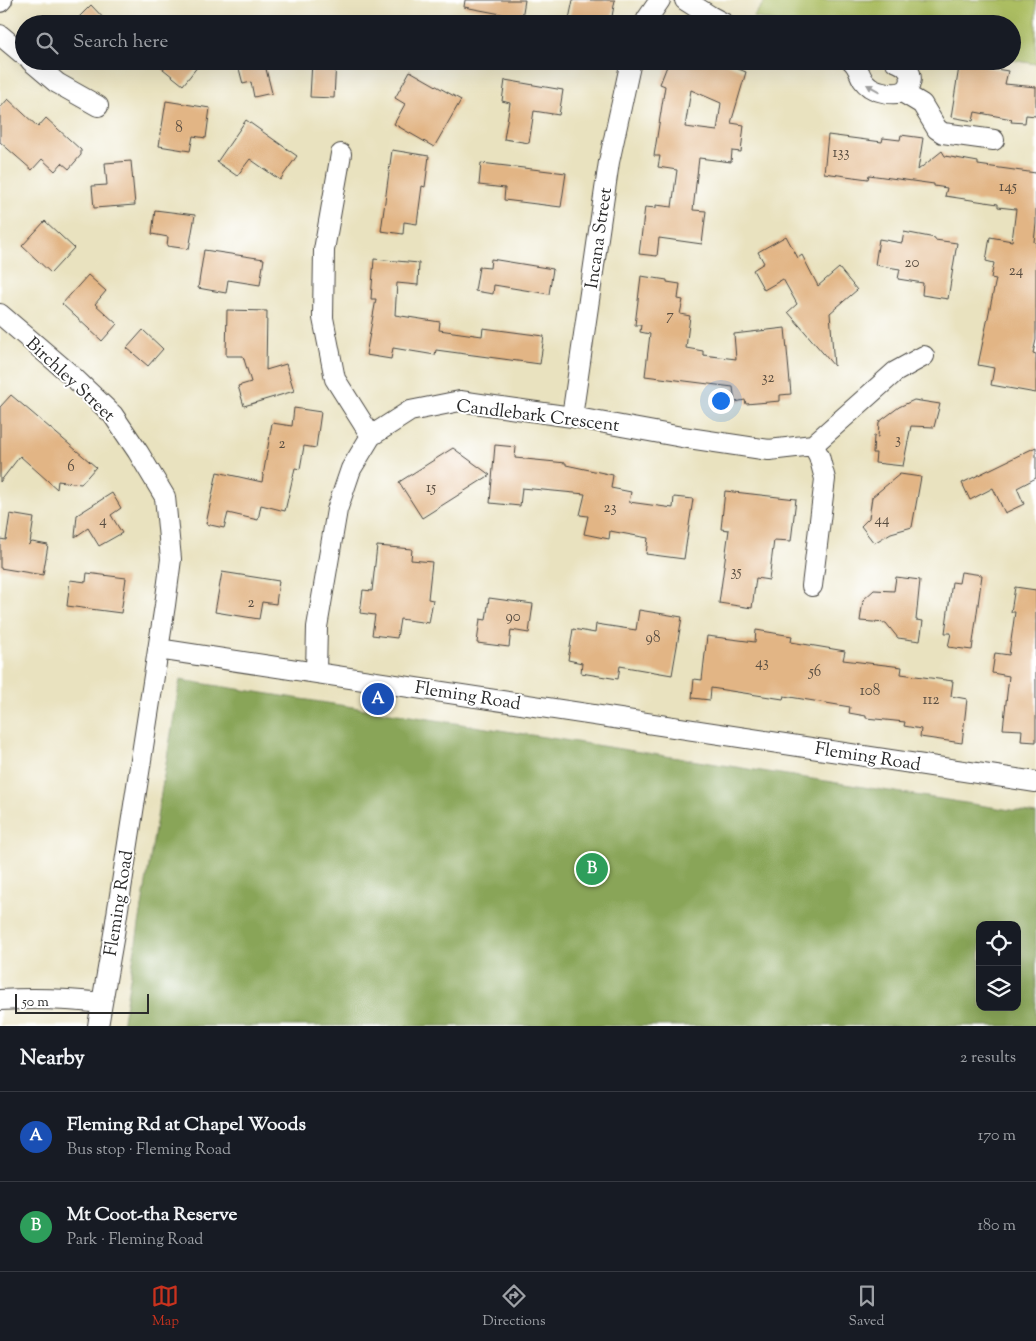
<!DOCTYPE html>
<html lang="en">
<head>
<meta charset="utf-8">
<style>
  :root { --surface:#171b24; --page:#242831; --text:#f1f3f6; --muted:#9ea1a6; --line:#363941; --accent:#c8321e }
  body { margin:0; font-family:"Sorts Mill Goudy",serif; background:var(--page); color:var(--text) }
  .controls { position:absolute; right:15px; bottom:15px; display:grid; overflow:hidden; border-radius:10px; box-shadow:0 5px 20px #0002 }
  .controls button { width:45px; height:45px; display:grid; place-items:center; padding:0; border:0; border-bottom:1px solid var(--line); background:var(--surface); color:var(--text); font:25px sans-serif }
  .scale { position:absolute; left:15px; bottom:12px; width:134px; box-sizing:border-box; padding-left:5px; border:2px solid #2b2b2b; border-top:0; font-size:14px; line-height:18px; white-space:nowrap; color:#2b2b2b; -webkit-text-stroke:4px #fff; paint-order:stroke }
  .you { position:absolute; left:720px; top:400px; width:18px; height:18px; margin:-12px; border:4px solid #fff; border-radius:50%; background:#1a73e8; box-shadow:0 0 0 8px #1a73e833 }
  .badge { display:grid; place-items:center; width:32px; height:32px; border-radius:50%; background:var(--accent); color:#fff; font-size:16px; font-weight:700 }
  .pin { position:absolute; translate:-50% -50%; border:2px solid #fff; box-shadow:0 1px 5px #0006 }
  .list { margin:0; padding:0; list-style:none }
  h2 { display:flex; justify-content:space-between; align-items:center; height:65px; margin:0; padding:0 20px; font-size:21px }
  h2 small { font-size:16px; font-weight:400; color:var(--muted) }
  .list li { display:grid; grid-template-columns:32px 1fr auto; gap:15px; align-items:center; box-sizing:border-box; height:90px; padding:0 20px; border-top:1px solid var(--line) }
  .list b { display:block; font-size:19px; white-space:nowrap }
  .list p { margin:0; font-size:16px; white-space:nowrap; color:var(--muted) }
  .list em { font-size:16px; font-style:normal; color:var(--muted) }
  .icon { flex:none; width:28px; height:28px; fill:none; stroke:currentColor; stroke-width:2; stroke-linecap:round; stroke-linejoin:round }
  .map { position:relative; flex:none; width:1036px; height:1026px; overflow:hidden }
  .search { position:absolute; background:var(--surface); box-shadow:0 5px 20px #0002; left:15px; right:15px; top:15px; height:55px; display:flex; align-items:center; gap:12px; box-sizing:border-box; padding:0 18px; border-radius:28px; color:var(--muted); font-size:19px }
  .sheet { height:245px; background:var(--surface) }
  nav { display:flex; justify-content:space-around; align-items:center; box-sizing:border-box; height:70px; border-top:1px solid var(--line); background:var(--surface); font-size:14px; color:var(--muted) }
  nav a { display:grid; justify-items:center; gap:2px }
  nav .on { color:var(--accent) }
  .map>svg:first-child { display:block }
  .green { fill:#acbe62; stroke:#6c7446 }
  .forest { fill:#89a558; stroke:#5a6842; fill-rule:evenodd }
  .building { fill:#e2b585; fill-rule:evenodd }
  .lines { fill:none; stroke-linecap:round; stroke-linejoin:round }
  .minor-casing { stroke:#484641; stroke-width:22 }
  .minor { stroke:#fff; stroke-width:20 }
  .oneway { fill:#a0a0a0 }
  .labels { text-anchor:middle; stroke-width:4; stroke-linejoin:round; paint-order:stroke }
  .number-label { font-size:15px; fill:#594e42 }
  .street-label { font-size:18px; fill:#2b2b2b; stroke:#fff }
</style>
</head>
<body>
<div class="map">
<svg width="1036" height="1026" viewBox="0 0 1036 1026">
  <rect width="100%" height="100%" fill="#fff"/>
  <filter id="ink" filterUnits="userSpaceOnUse"><feTurbulence type="fractalNoise" baseFrequency=".02" numOctaves="2"/><feDisplacementMap in="SourceGraphic" scale="10" xChannelSelector="R" yChannelSelector="G"/><feConvolveMatrix kernelMatrix="1 2 1 2 8 2 1 2 1" color-interpolation-filters="sRGB"/></filter>
  <filter id="wash" filterUnits="userSpaceOnUse"><feTurbulence type="fractalNoise" baseFrequency=".0096" numOctaves="4" result="noise"/><feDisplacementMap in="SourceGraphic" scale="20" xChannelSelector="R" yChannelSelector="G"/><feGaussianBlur stdDeviation="1.12" result="paint"/><feColorMatrix in="noise" values="0 0 0 0 0 0 0 0 0 0 0 0 0 0 0 0 0 1.4 0 .05"/><feComposite in="paint" operator="in"/></filter>
  <g filter="url(#wash)">
    <rect width="100%" height="100%" fill="#e9e2bf"/>
    <!-- green -->
    <path class="green" d="M766 0H1036V64L1012 60V24H785L753 17Z"/>
    <!-- forest -->
    <path class="forest" d="M180 680 1036 814V1026H122ZM980 925H1017V1007H980Z"/>
    <g id="blocks">
      <!-- building -->
      <path class="building" d="M465 0H525L522 18 464 7Z
        M573 0H615L611 22 603 20 602 24H568Z
        M91 5 109 24H72Z
        M153 61H202L183 85Z
        M237 61H264L272 93 254 97 251 82 243 84Z
        M312 61H336L334 98 310 97Z
        M669 61H719L746 72 731 123 744 125 741 152 732 151 731 162 699 158 693 210 706 211 702 244 659 238 657 256 639 254 645 207 656 208V205L672 207 677 170 658 167 660 156H654L665 86 660 84ZM691 90 721 103 717 131 685 127Z
        M960 61H986L985 67 1008 71 1005 84 1036 87V116L1026 115 1025 123 1011 122 1012 119 975 112 973 121 951 117Z
        M410 71 461 100 434 147 394 124 405 104 395 98Z
        M505 80 563 90 559 115 534 111 529 143 504 139 510 103 502 101Z
        M8 99 38 127 46 118 81 150V155L69 169 62 163 55 171 42 159 32 170 0 142V108Z
        M166 101 210 108 206 138 193 136 190 151 159 146Z
        M246 120 297 156 280 180 250 159 237 176 217 162Z
        M828 135 882 142 883 138 900 140 901 135 923 138 918 170 942 151 945 156 978 162V165L1036 173V224L1034 242 1036 243V340L1033 353 1036 354V393L991 385 994 368 978 365 996 279 991 278 994 263 986 261 990 237 1012 241 1016 209 998 207V204L945 196 947 188 934 186V184L869 175 868 179 824 173Z
        M392 150 429 156 425 187 422 186 417 224 404 222 403 234 381 231Z
        M131 161 135 205 94 208 92 186 107 185 105 163Z
        M481 163 566 173 561 207 504 200 505 188 479 185Z
        M155 210 195 215 189 249 167 246 168 237 152 234Z
        M45 221 74 248 51 273 22 246Z
        M904 232 935 238V240L957 243 948 299 922 295 923 283 898 279 900 269 875 265 879 239 902 243Z
        M786 236 798 258 802 255 818 286 839 268 857 290 830 313 834 366 788 312 797 304 783 279 764 290 753 270 764 263 758 252Z
        M204 250 264 259 260 285 228 280 226 293 198 288Z
        M374 259 419 263 418 285 397 283 395 315 440 322 439 330 482 336 483 328 544 336 540 364 436 350 435 355 393 348 391 359 366 355 376 299H371Z
        M491 259 553 269 549 294 494 285 493 294 475 291 479 267 490 268Z
        M88 275 106 291 95 304 117 324 102 341 62 304Z
        M641 276 667 280V282L680 284 678 299 683 300 680 314 690 316 686 348 703 351V355L736 359 734 334 785 328 791 394 780 395V401L746 404 745 400 735 402 733 387 645 376 650 334 640 332 641 325H635Z
        M227 310 267 311 266 370 286 364 294 391 244 406 238 386 251 382 243 356H226Z
        M143 330 163 349 148 366 127 348Z
        M11 395 96 467 81 484 58 481 57 489 20 456 0 482V407Z
        M914 400 940 404 934 427 911 426 903 466 875 463 876 453H873L874 436 878 437 879 422 899 407Z
        M294 408 321 412 316 448 304 446 300 469 295 468 285 511 261 505 258 520 228 513 224 528 206 524 217 472 262 482 272 423 292 426Z
        M495 445 516 447 515 458 566 463V465L613 475 611 488 631 492 629 502 673 508 674 497 693 499 684 559 646 554 648 538 610 531 609 539 584 534 588 516 580 515 585 494 522 488 520 506 490 503Z
        M1036 447V478L1017 488 1024 504 1005 513 993 488 970 500 962 483Z
        M453 448 490 475 422 518 399 482Z
        M900 474 921 477 912 527 891 533 874 543 861 526 869 518 872 497Z
        M725 491 796 499 791 541 774 540 769 580 756 578 752 608 719 603 729 530 721 529Z
        M112 493 121 508 111 515 122 533 99 546 88 528 75 537 77 515Z
        M10 514 34 518 30 543 28 545 32 542 48 545 43 575 0 568V539L6 540Z
        M377 546 412 549 411 560 432 562 428 599 433 600 429 623 400 619 397 638 372 635 375 615 360 613 363 590 372 591Z
        M222 572 279 581 276 604 262 602 259 619 215 612Z
        M961 572 982 575 972 650 948 647 951 633H945L952 582 959 583Z
        M87 573 126 578 121 613 67 606 70 580 86 582Z
        M896 577 920 580 916 620 923 621 920 641 898 638 886 623 860 621 863 600 874 590 894 591Z
        M1015 587 1036 590V742L1021 741 1022 730 1003 729 1009 676 992 673 995 653 1009 655 1015 612H1011Z
        M489 598 533 604 529 633 511 630 509 647 477 643 480 619 486 620Z
        M639 610 682 617 672 675 620 666 618 679 581 673 582 663 568 660 573 629 595 633 596 624 636 630Z
        M756 630 792 636 791 642 845 651 843 660 902 667 901 674 953 681 951 696 967 699 962 743 920 737 921 729 904 726 905 722 866 718V716L849 713 850 707 784 696 783 699 711 688 710 700 692 698 694 679 702 680 707 636 755 642Z"/>
    </g>
  </g>
  <g filter="url(#ink)">
    <use href="#blocks" fill-opacity="0" stroke="#484641" stroke-width="1"/>
    <g class="lines">
      <defs>
        <path id="minor" d="M685 0 710 16 725 24
          M0 2 2 0
          M645 24 647 19 660 0
          M0 35 24 55
          M31 61 57 83 98 106
          M852 61C861 69 858 79 870 87 878 92 895 96 904 91 911 87 913 77 908 70 905 65 900 63 895 61
          M902 92 922 104 937 129 943 133 994 140
          M341 154 324 250 323 318 335 379 371 436
          M0 314 70 374 113 415 138 452 165 497 171 559 165 605 114 934 98 1026
          M572 417 609 162 631 61
          M813 445 895 372 924 356
          M158 649 1036 782
          M316 672 317 627 337 510 351 469 371 436 410 411 460 401 572 417 682 437 769 450 813 445 819 456 825 479 812 586
          M0 1000C34 998 67 999 102 1003"/>
      </defs>
      <!-- minor casing -->
      <use href="#minor" class="minor-casing"/>
      <!-- minor -->
      <use href="#minor" class="minor"/>
    </g>
    <!-- one-way arrows -->
    <defs><path id="oneway-solid" d="M-6-.8H1V-3.2L6.5 0L1 3.2V.8H-6Z" transform="scale(1.25)"/></defs>
    <use class="oneway" href="#oneway-solid" transform="translate(873 88) rotate(-151)"/>
  </g>
  <g class="labels">
    <!-- number labels -->
    <g class="number-label">
      <text x="179" y="132">8</text>
      <text x="841" y="157">133</text>
      <text x="1008" y="191">145</text>
      <text x="912" y="267">20</text>
      <text x="1016" y="275">24</text>
      <text x="670" y="320">7</text>
      <text x="768" y="382">32</text>
      <text x="898" y="444">3</text>
      <text x="282" y="448">2</text>
      <text x="71" y="471">6</text>
      <text x="431" y="492">15</text>
      <text x="610" y="512">23</text>
      <text x="882" y="524">44</text>
      <text x="103" y="525">4</text>
      <text x="736" y="576">35</text>
      <text x="251" y="607">2</text>
      <text x="513" y="621">90</text>
      <text x="653" y="642">98</text>
      <text x="762" y="667">43</text>
      <text x="815" y="676">56</text>
      <text x="870" y="695">108</text>
      <text x="931" y="704">112</text>
    </g>
    <!-- street labels -->
    <g class="street-label">
      <text transform="translate(598 238) rotate(-82)" y="6">Incana Street</text>
      <text transform="translate(71 379) rotate(43)" y="6">Birchley Street</text>
      <text transform="translate(538 415) rotate(7)" y="6">Candlebark Crescent</text>
      <text transform="translate(468 695) rotate(9)" y="6">Fleming Road</text>
      <text transform="translate(868 756) rotate(9)" y="6">Fleming Road</text>
      <text transform="translate(118 903) rotate(-81)" y="6">Fleming Road</text>
    </g>
  </g>
</svg>
<div class="controls">
<button><svg class="icon" aria-label="locate" viewBox="0 0 24 24"><circle cx="12" cy="12" r="6"/><path d="M12 2v4M12 18v4M2 12h4M18 12h4"/></svg></button>
<button><svg class="icon" aria-label="layers" viewBox="0 0 24 24"><path d="M12 4l9 5-9 5-9-5zM3 14l9 5 9-5"/></svg></button>
</div>
<div class="scale">50 m</div>
<div class="you"></div>
<div class="pin badge" style="left:378px;top:699px;background:#1a4fb4">A</div>
<div class="pin badge" style="left:592px;top:869px;background:#2e9e5b">B</div>
<div class="search"><svg class="icon" aria-label="search" viewBox="0 0 24 24"><circle cx="10" cy="10" r="6"/><path d="M15 15l6 6"/></svg>Search here</div>
</div>
<section class="sheet">
<h2>Nearby<small>2 results</small></h2>
<ul class="list">
<li><span class="badge" style="background:#1a4fb4">A</span><div><b>Fleming Rd at Chapel Woods</b><p>Bus stop · Fleming Road</p></div><em>170 m</em></li>
<li><span class="badge" style="background:#2e9e5b">B</span><div><b>Mt Coot-tha Reserve</b><p>Park · Fleming Road</p></div><em>180 m</em></li>
</ul>
</section>
<nav>
<a class="on"><svg class="icon" aria-label="map" viewBox="0 0 24 24"><path d="M3 6l6-2 6 2 6-2v14l-6 2-6-2-6 2zM9 4v14M15 6v14"/></svg>Map</a>
<a><svg class="icon" aria-label="directions" viewBox="0 0 24 24"><path d="M12 3l9 9-9 9-9-9zM9 14v-3h6M13 9l2 2-2 2"/></svg>Directions</a>
<a><svg class="icon" aria-label="saved" viewBox="0 0 24 24"><path d="M7 4h10v16l-5-4-5 4z"/></svg>Saved</a>
</nav>
</body>
</html>
